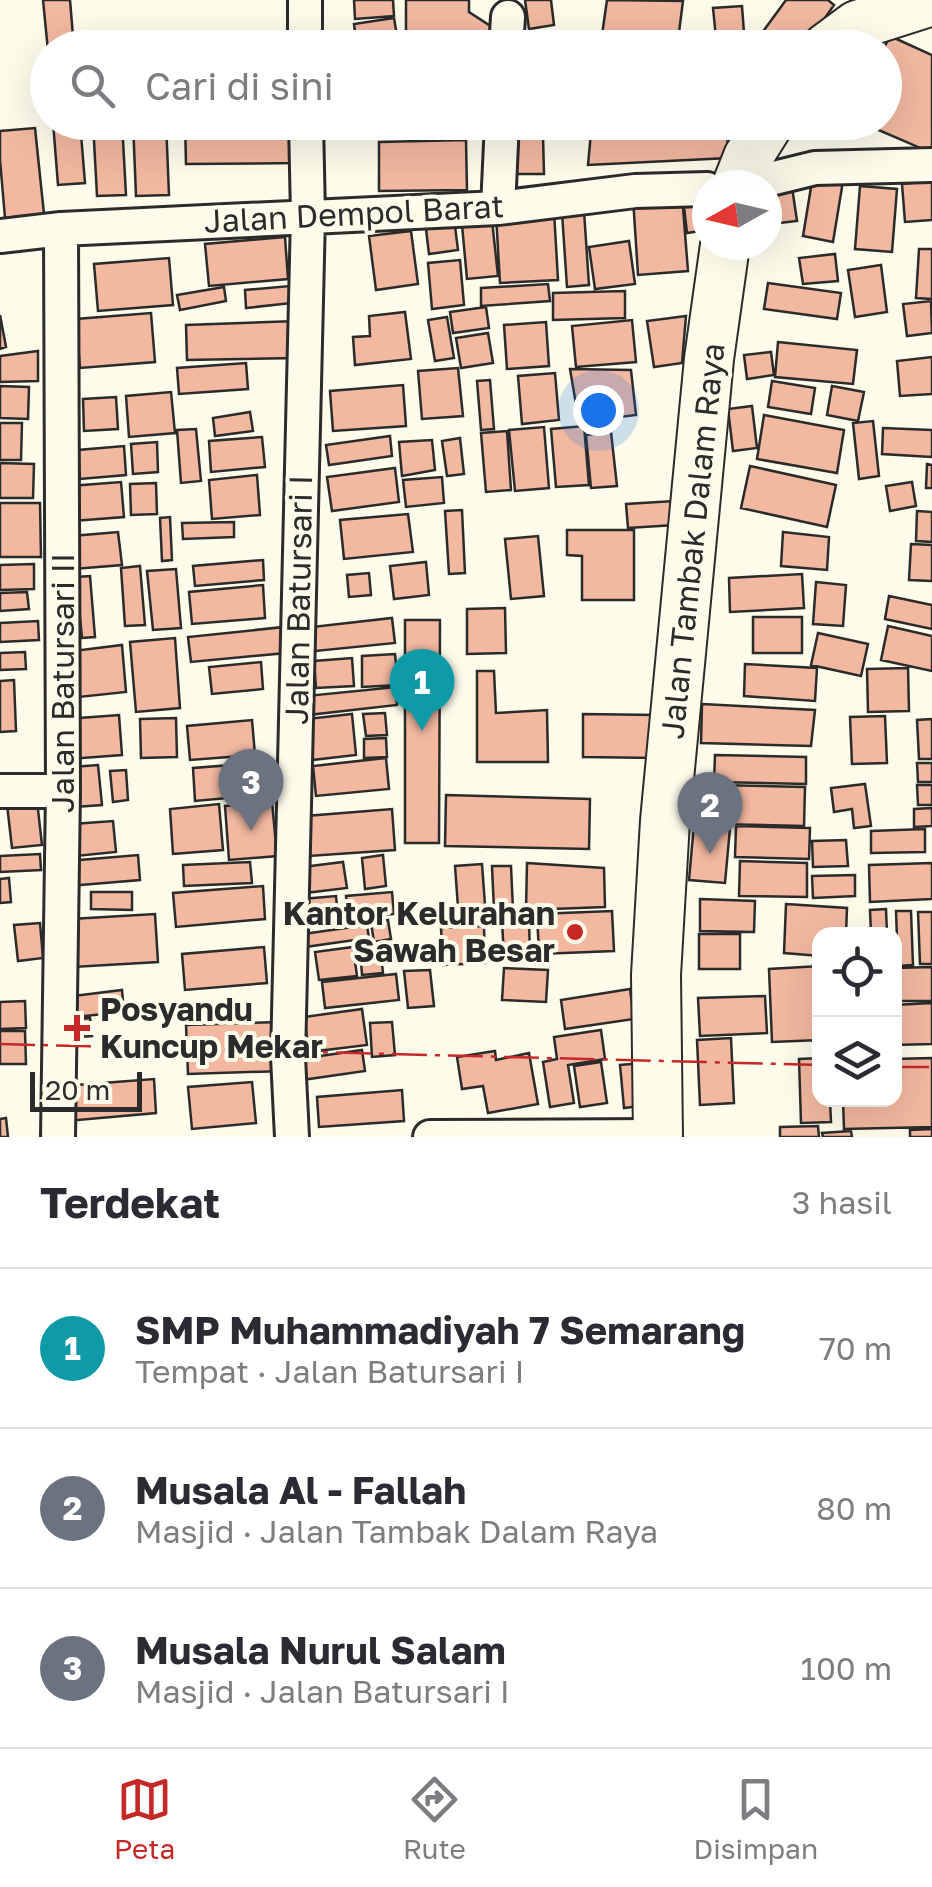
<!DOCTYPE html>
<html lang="id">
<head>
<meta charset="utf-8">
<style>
  :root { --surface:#fff; --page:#f2f2f3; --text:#2b2b33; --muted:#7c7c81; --line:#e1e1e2; --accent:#c62828 }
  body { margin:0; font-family:"Golos Text",sans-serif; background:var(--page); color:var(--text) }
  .controls { position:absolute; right:30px; bottom:30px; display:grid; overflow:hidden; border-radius:20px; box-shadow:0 10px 40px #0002 }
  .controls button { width:90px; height:90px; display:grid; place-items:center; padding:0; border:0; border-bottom:2px solid var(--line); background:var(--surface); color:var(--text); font:50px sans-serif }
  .compass { position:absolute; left:692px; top:170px; width:90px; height:90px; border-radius:50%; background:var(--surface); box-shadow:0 10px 40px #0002; rotate:262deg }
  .scale { position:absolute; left:30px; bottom:25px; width:112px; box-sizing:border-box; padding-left:10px; border:5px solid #2b2b2b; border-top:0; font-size:28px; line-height:35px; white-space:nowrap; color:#2b2b2b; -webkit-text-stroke:8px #fdfbea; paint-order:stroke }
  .you { position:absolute; left:598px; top:410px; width:35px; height:35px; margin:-25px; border:8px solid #fff; border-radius:50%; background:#1a73e8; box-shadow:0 0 0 15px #1a73e833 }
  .badge { display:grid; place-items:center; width:65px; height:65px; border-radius:50%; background:var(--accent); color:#fff; font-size:32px; font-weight:700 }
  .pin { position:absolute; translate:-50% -82px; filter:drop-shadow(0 2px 5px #0008) }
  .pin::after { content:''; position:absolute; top:52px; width:35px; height:30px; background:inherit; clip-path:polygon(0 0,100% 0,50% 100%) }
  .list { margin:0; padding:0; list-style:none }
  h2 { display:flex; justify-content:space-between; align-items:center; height:130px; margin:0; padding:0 40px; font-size:42px }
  h2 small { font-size:32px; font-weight:400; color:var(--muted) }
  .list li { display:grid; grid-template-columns:65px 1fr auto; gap:30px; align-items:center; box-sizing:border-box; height:160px; padding:0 40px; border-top:2px solid var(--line) }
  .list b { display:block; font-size:38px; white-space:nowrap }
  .list p { margin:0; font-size:32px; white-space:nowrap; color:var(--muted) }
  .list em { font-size:32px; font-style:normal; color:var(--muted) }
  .icon { flex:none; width:55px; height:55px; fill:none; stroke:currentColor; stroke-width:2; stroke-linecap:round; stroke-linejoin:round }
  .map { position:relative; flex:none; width:932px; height:1137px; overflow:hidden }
  .search { position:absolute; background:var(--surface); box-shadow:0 10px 40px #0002; left:30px; right:30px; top:30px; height:110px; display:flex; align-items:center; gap:25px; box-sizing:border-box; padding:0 35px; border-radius:55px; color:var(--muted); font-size:38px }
  .sheet { height:610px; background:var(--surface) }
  nav { display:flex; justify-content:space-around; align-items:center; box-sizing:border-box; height:140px; border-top:2px solid var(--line); background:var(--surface); font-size:28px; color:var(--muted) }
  nav a { display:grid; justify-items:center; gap:5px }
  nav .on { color:var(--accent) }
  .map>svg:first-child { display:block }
  .building { fill:#f2b8a0; stroke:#2b2b2b; stroke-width:2.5 }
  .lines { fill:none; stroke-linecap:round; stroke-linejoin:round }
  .street-casing { stroke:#2b2b2b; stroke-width:38 }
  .secondary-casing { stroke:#2b2b2b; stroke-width:52 }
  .street { stroke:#fdfbea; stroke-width:32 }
  .secondary { stroke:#fdfbea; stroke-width:48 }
  .power { stroke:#c62828; stroke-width:2.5; stroke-dasharray:35 8 5 8; stroke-linecap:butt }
  .poi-dot { fill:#c62828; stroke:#fdfbea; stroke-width:4 }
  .labels { text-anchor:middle; stroke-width:8; stroke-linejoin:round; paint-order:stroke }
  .street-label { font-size:32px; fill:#2b2b2b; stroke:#fdfbea }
  .poi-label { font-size:32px; font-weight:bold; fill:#2b2b2b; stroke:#fdfbea; text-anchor:end }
</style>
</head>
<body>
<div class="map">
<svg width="932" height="1137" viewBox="0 0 932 1137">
  <rect width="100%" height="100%" fill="#fdfbea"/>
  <!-- building -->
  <path class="building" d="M43 0H70L74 48H48V51Z
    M354 0H393L394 16 355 19Z
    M406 0H469V12L492 27 490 48H406Z
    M525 0H551L554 25 529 29Z
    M607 0 683 1 677 48H643L601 42Z
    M786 0H828L834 5 804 48H751Z
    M742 6 745 46 717 48 713 8Z
    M394 18 398 42 357 48 354 24Z
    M890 36 932 55V153L860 122H884V48Z
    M53 122H80L85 183 58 185Z
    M93 122H122L126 195 97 196Z
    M133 122H166L169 195 136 196Z
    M185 122H300V163L186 164Z
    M393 122H467V137L394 138Z
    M592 122H727L728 158 588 165Z
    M35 128 44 214 5 218 0 160V131Z
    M543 136 544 174H504L503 137Z
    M466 140 467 190 379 191V142Z
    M813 175 843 181 833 242 803 236Z
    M932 181V220L905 222 902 184Z
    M860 186 897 189 892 252 855 249Z
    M792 187 797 221 770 224 767 191Z
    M682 195 688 271 638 275 633 198Z
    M707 203V230L687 233 684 207Z
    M491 211 498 276 467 279 461 214Z
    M554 211 558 280 500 283 496 215Z
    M584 211 589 285 567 287 562 213Z
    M454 218 458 250 429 254 425 221Z
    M411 231 418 284 376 290 369 236Z
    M285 237 288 279 209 286 205 244Z
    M629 241 635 284 595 289 589 247Z
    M919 249H932V299L916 298Z
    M835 254 838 281 803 284 799 258Z
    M169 258 173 305 98 311 94 264Z
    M460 260 464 305 432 309 428 263Z
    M881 265 887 312 855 317 848 270Z
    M768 283 841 293 837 319 764 309Z
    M548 284 550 301 481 306V288Z
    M290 286 292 303 246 308 245 290Z
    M224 287 226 301 180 310 177 295Z
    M625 291V318L553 320V293Z
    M931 301 932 333 907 336 903 304Z
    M486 307 489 328 453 333 450 312Z
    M405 312 411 359 355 365 353 337 370 336 369 316Z
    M151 313 155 362 80 368 76 319Z
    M0 315 6 347 0 349Z
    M686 316 682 363 654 367 647 321Z
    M447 317 454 358 435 361 428 320Z
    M632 320 636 362 576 367 572 326Z
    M296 321 298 358 187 360 186 325Z
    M546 322 549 366 507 369 504 325Z
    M488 333 493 363 461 368 456 338Z
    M778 342 857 350 853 384 775 377Z
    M38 351V381L0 382V356Z
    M771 352 774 375 747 379 744 355Z
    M932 357V394L900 396 897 361Z
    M246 363 248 389 179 394 177 368Z
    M458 368 463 416 422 419 418 371Z
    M570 369 631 370 636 415 579 422Z
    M555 373 559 420 522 424 518 376Z
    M490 380 494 429 481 430 477 381Z
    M772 381 815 388 811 414 768 407Z
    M403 385 406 426 333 431 330 391Z
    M0 386 29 387 28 419 0 418Z
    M832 386 864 392 858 421 827 415Z
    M171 392 175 433 129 437 126 396Z
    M116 397 118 429 84 431 83 399Z
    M752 406 757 448 733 451 728 409Z
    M250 412 253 431 215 436 213 418Z
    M764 415 844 430 837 473 757 459Z
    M873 421 879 476 859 479 853 423Z
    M0 423H22L21 460H0Z
    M584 426 589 485 556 487 551 429Z
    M544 427 549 488 515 491 509 430Z
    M883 428 932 430V457L882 454Z
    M196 429 201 481 181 483 177 430Z
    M507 431 511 490 486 492 481 433Z
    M611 432 617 486 591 488 586 435Z
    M390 436 392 456 329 465 326 445Z
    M262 437 265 467 211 472 209 441Z
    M460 438 464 474 447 476 442 441Z
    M432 440 435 470 402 476 399 442Z
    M157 442 158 472 133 474 131 444Z
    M124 446 126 475 80 479 78 450Z
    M0 463 34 464 33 498H0Z
    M927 464 932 465V488H926Z
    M750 466 836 485 827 527 741 508Z
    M395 468 399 502 332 511 327 477Z
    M257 475 260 515 212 519 209 480Z
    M442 477 444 503 406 507 403 480Z
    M121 482 124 517 73 521 70 486Z
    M912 482 916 506 890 511 886 486Z
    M156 483 157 514 131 515 130 484Z
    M674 501 675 525 628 528 626 504Z
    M0 503H40L41 557H0Z
    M462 510 465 573 449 574 445 511Z
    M917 511 932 512V542L916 541Z
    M408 514 413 552 344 559 340 520Z
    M170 517 172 560 162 561 160 518Z
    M234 522V537L183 539 182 523Z
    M567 530H634V600H582V556L567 555Z
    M118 532 122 565 74 569 72 536Z
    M783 532 829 537 827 570 781 566Z
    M538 536 544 596 511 599 505 539Z
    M911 544 932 545V581L909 580Z
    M263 560 264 580 195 586 193 566Z
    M426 562 429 595 394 599 390 566Z
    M34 564V589L0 590V565Z
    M140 566 145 625 125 626 121 568Z
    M176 569 181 628 153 630 147 571Z
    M369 573 371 595 349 597 347 575Z
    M802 574 804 608 730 612 729 578Z
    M90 576 95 637 82 638 76 577Z
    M816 582 846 585 843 626 813 624Z
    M263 585 265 618 192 624 189 592Z
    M27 592 29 609 0 611V593Z
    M889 596 932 605V629L885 619Z
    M505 608 506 653 467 654V609Z
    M753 617H802V653H753Z
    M392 618 395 643 306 652 303 628Z
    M405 620H440L439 843H405Z
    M38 621 39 640 0 642V623Z
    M888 626 932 636V671L881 660Z
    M284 627 286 653 191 662 188 637Z
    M818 633 868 644 861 676 811 665Z
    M175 638 180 708 136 712 130 642Z
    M122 645 126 692 79 697 73 651Z
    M25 652 26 669 0 670V653Z
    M395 654 398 685 362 687V656Z
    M352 658 354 686 316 688 314 661Z
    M261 662 263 689 212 694 209 667Z
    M745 664 817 668 815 701 744 696Z
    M908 668 909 711 868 712 867 669Z
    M477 671H494L496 713 547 710 548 762H477Z
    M14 680 16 731 0 732V681Z
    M396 687 397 705 308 715 306 696Z
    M702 704 815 710 811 746 701 743Z
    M385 713 387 735 366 736 363 714Z
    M352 714 356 755 312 760 307 719Z
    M583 714 657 715V758L583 757Z
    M119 715 122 755 69 759 66 719Z
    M885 716 887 763 852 764 850 717Z
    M176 718 177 757 141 758 140 719Z
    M932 719V759H919L917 720Z
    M252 720 255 755 190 760 187 726Z
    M386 738 387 757 364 758V739Z
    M715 755 806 757V784L714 782Z
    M386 758 389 789 316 796 313 766Z
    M258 763 261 795 195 801 193 768Z
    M917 763H932V782H918Z
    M98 765 102 805 75 807 72 767Z
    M126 770 128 800 113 802 110 771Z
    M865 784 871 826 854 828 852 809 834 812 831 788Z
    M716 785 805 787 804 826 715 824Z
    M917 785H932V805H918Z
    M36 792 42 845 12 848 6 796Z
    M446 795 590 799 589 849 445 846Z
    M272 802 277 856 229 860 225 806Z
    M219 804 223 850 173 854 170 809Z
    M932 808V826L914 827V809Z
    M392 809 395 850 309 856 306 816Z
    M113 821 116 852 76 856 73 824Z
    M694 824 730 828 725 883 689 880Z
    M736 826 810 828 809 859 735 857Z
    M925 829V852L871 853V831Z
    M846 840 848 866 813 867 812 841Z
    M40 854 41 870 0 872V856Z
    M138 855 140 880 69 886 68 861Z
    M383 855 386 886 365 889 362 858Z
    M740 861 807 863V897L739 896Z
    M250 862 252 883 184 886 183 865Z
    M343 862 347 888 305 893 302 867Z
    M527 863 604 868 605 907 526 910Z
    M932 863V899L870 902 869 865Z
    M482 864 485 905 458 907 455 866Z
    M492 866H511L513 910 494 911Z
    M855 875V896L813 898 812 876Z
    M9 878 11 902 0 903V879Z
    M263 886 265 919 176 927 173 893Z
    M91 892H132V910L91 909Z
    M392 892 394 914 348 919 346 896Z
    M336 896 338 917 304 920 302 899Z
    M700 899 755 901 754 932 700 931Z
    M786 904 847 908 846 934H820V956L784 953Z
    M886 909 887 934H871L870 910Z
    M612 911 614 951 539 954 537 914Z
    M896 911H911L913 965 898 966Z
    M918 912H932V964H920Z
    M155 914 158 962 73 967 71 919Z
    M529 919 530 957H504L502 921Z
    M388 920 391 939 374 942 371 923Z
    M40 923 43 958 18 961 14 925Z
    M367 925 369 938 305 947 303 934Z
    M484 926 485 963 443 965 441 928Z
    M699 934H740V969H699Z
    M380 946 383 973 362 975 360 948Z
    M264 947 267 983 185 990 182 954Z
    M353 947 357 976 319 980 315 952Z
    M820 966V1040L772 1042 769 969Z
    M932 967V1001H894V968Z
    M504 968 548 970 546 1002 502 1000Z
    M430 970 434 1006 408 1008 404 971Z
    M396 974 399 1000 325 1008 322 982Z
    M630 989 634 1019 565 1029 561 1000Z
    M122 990 124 1012 75 1017 73 996Z
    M765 996 767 1033 700 1036 698 998Z
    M25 1001 26 1028 0 1029V1002Z
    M932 1003V1044L894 1045V1005Z
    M362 1009 367 1045 309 1052 304 1017Z
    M90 1018 92 1036 65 1038 63 1021Z
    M280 1022 282 1071 188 1074 186 1025Z
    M392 1022 395 1055 372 1057 370 1023Z
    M601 1030 605 1059 568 1065 574 1103 550 1107 543 1062 557 1059 554 1037Z
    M0 1031H25L26 1064H0Z
    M731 1038 734 1103 700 1105 697 1040Z
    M362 1050 365 1071 302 1080 299 1059Z
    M495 1051 496 1060 529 1053 538 1104 488 1113 483 1086 462 1089 457 1057Z
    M820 1058V1100H830L831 1122 801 1123 799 1059Z
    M932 1058V1127L844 1129 843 1100H894V1059Z
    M601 1062 607 1103 580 1107 574 1066Z
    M643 1063 648 1105 624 1108 620 1065Z
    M154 1079 156 1113 67 1121 64 1086Z
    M252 1082 256 1123 192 1129 188 1087Z
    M402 1090 404 1121 319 1127 317 1097Z
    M6 1118 8 1137H0V1119Z
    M818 1126 819 1137H780V1127Z
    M932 1129V1137H910V1130Z
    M851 1131 852 1137H823L822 1133Z"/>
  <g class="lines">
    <defs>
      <path id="street" d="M305 0V48
        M506 48 508 17
        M746 185 815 168 932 165
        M498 208 502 122
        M0 236 61 229 498 208 635 191 707 189
        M0 791H63
        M58 1137 63 791 61 229
        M292 1137 288 1057 308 216 306 122
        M430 1137 658 1136"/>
      <path id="secondary" d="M826 48 857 25 932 1
        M737 185 748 157 770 122
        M658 1137 656 975 665 821 709 359 725 245"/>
    </defs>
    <!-- street casing -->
    <use href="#street" class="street-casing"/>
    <!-- secondary casing -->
    <use href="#secondary" class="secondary-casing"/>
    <!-- street -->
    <use href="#street" class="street"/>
    <!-- secondary -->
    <use href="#secondary" class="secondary"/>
    <!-- power -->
    <path class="power" d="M0 1044 820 1065
      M894 1067H932"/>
  </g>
  <!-- markers -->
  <g class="poi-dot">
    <circle cx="575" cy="932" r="10"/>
    <path d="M72 1013h10v10h10v10h-10v10h-10v-10h-10v-10h10z"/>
  </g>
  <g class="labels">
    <!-- street labels -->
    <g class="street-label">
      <text transform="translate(354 214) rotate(-3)" y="11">Jalan Dempol Barat</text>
      <text transform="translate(693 541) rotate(-84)" y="11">Jalan Tambak Dalam Raya</text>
      <text transform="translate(299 600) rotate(-89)" y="11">Jalan Batursari I</text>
      <text transform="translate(63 683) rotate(-90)" y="11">Jalan Batursari II</text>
    </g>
    <!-- poi labels -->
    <g class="poi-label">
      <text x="555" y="925">Kantor Kelurahan<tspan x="555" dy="37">Sawah Besar</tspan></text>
      <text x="100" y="1021" text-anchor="start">Posyandu<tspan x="100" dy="37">Kuncup Mekar</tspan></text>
    </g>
  </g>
</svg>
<div class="controls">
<button><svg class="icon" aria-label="locate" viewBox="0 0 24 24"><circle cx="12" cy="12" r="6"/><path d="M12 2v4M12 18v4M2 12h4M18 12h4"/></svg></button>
<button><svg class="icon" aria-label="layers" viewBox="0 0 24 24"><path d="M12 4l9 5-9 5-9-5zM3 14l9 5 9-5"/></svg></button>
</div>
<svg class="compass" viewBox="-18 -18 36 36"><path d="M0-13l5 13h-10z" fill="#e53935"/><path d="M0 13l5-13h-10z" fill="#7c7c81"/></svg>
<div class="scale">20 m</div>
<div class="you"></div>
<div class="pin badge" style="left:422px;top:731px;background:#0f9aa8">1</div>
<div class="pin badge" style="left:710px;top:854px;background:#6b7280">2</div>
<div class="pin badge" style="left:251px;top:831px;background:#6b7280">3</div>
<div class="search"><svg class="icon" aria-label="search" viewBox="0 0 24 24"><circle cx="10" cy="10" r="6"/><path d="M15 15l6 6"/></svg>Cari di sini</div>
</div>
<section class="sheet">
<h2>Terdekat<small>3 hasil</small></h2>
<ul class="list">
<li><span class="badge" style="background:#0f9aa8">1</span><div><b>SMP Muhammadiyah 7 Semarang</b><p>Tempat · Jalan Batursari I</p></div><em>70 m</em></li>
<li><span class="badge" style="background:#6b7280">2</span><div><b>Musala Al - Fallah</b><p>Masjid · Jalan Tambak Dalam Raya</p></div><em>80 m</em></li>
<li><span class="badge" style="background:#6b7280">3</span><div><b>Musala Nurul Salam</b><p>Masjid · Jalan Batursari I</p></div><em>100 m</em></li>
</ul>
</section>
<nav>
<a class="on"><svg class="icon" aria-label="map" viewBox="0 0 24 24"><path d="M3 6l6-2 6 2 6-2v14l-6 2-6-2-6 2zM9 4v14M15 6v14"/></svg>Peta</a>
<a><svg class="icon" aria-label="directions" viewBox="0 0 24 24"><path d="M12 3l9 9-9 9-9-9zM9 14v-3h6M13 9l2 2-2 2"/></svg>Rute</a>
<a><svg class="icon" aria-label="saved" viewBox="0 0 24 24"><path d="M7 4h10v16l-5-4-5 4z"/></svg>Disimpan</a>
</nav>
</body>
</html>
